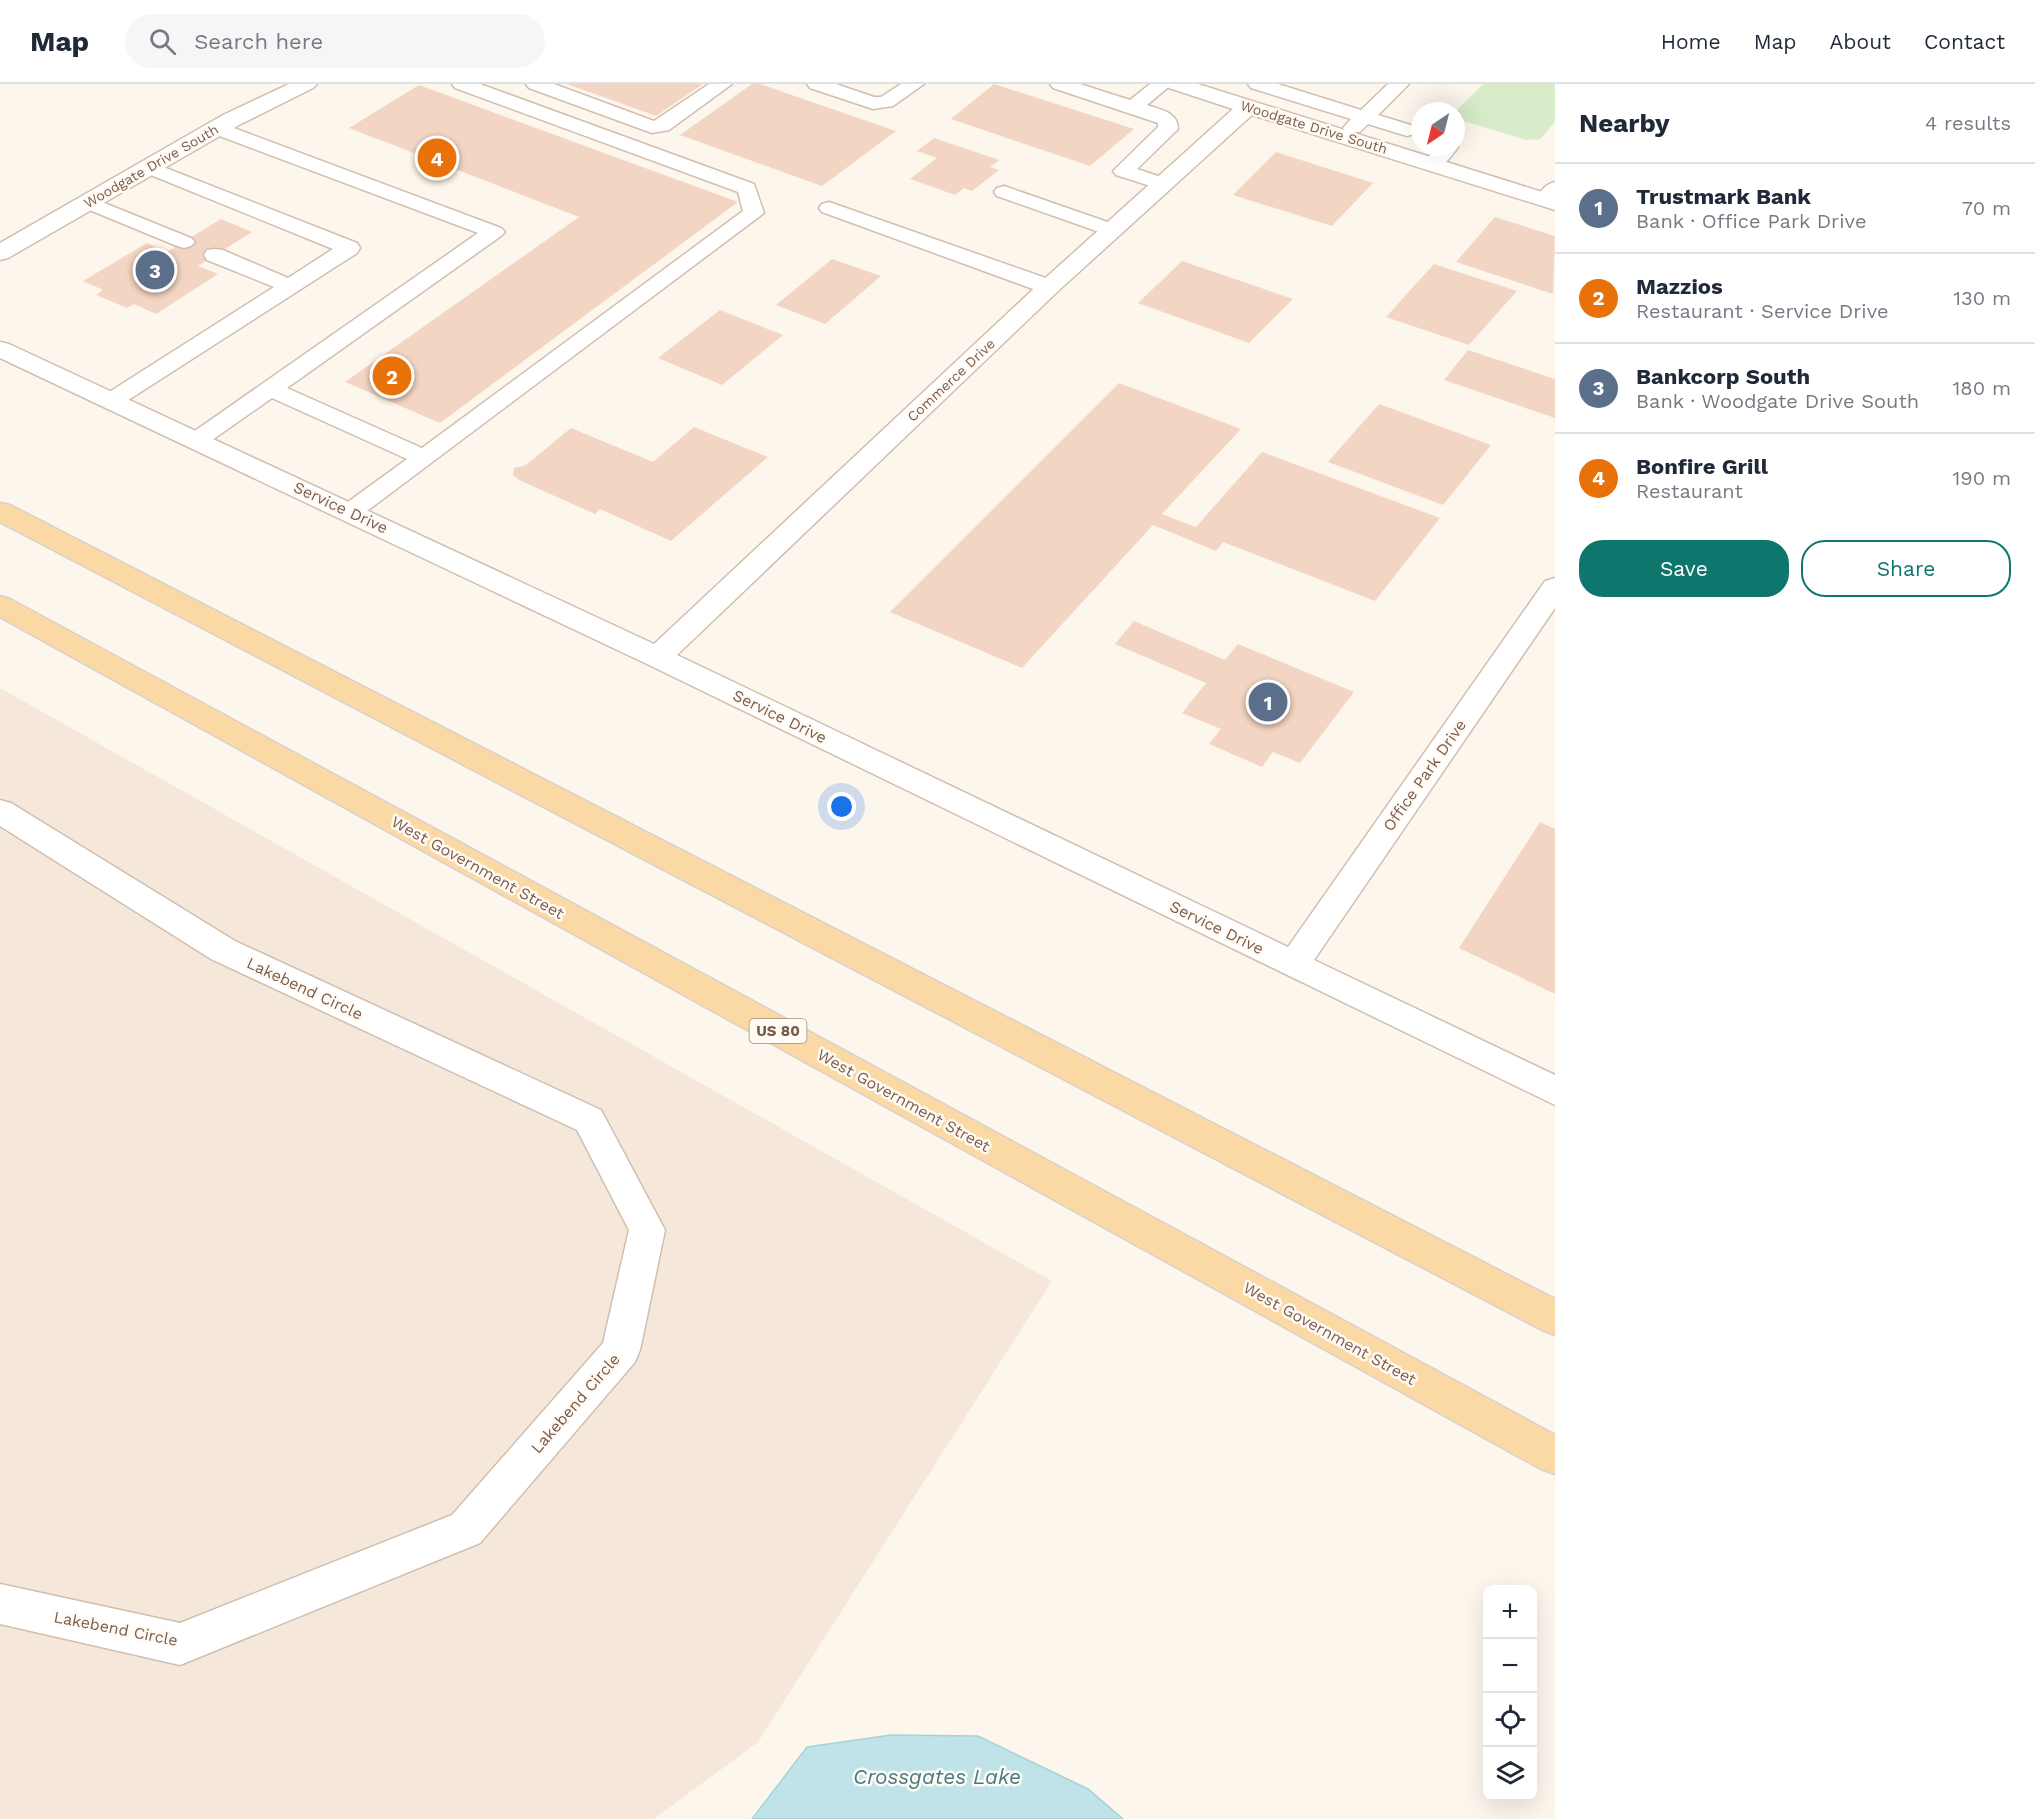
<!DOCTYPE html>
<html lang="en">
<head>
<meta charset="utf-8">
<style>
  :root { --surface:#fff; --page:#f6f6f7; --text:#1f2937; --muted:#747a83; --line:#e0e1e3; --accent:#0f766e }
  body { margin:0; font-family:"Work Sans",sans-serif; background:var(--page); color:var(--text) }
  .controls { position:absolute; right:18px; bottom:18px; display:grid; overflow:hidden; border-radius:12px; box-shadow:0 6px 24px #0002 }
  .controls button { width:54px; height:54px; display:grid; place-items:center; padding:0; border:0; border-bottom:2px solid var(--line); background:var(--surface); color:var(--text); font:30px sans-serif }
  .compass { position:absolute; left:1411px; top:18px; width:54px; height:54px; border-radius:50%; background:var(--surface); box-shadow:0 6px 24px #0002; rotate:215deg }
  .you { position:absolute; left:842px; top:723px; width:21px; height:21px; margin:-15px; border:4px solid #fff; border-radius:50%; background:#1a73e8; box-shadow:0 0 0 9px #1a73e833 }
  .badge { display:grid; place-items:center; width:39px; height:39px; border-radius:50%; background:var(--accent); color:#fff; font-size:20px; font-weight:700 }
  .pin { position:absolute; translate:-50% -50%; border:3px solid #fff; box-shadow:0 2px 6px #0006 }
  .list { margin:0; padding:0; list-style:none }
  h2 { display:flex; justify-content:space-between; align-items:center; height:78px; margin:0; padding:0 24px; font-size:26px }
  h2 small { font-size:20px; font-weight:400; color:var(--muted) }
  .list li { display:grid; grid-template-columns:39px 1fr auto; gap:18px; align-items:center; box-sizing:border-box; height:90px; padding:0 24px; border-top:2px solid var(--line) }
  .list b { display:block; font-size:22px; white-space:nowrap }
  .list p { margin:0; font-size:20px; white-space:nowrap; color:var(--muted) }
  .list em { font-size:20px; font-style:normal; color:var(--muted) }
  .actions { display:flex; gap:12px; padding:18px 24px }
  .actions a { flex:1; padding:14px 0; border:2px solid var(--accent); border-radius:24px; text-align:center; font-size:21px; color:var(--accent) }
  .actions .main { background:var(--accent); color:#fff }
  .icon { flex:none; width:33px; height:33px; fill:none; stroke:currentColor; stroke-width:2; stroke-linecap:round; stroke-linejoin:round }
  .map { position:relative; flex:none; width:1555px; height:1735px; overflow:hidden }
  header { display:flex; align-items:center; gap:36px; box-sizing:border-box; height:84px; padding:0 30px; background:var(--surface); border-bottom:2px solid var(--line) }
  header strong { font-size:28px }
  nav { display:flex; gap:33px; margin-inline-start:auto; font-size:21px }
  .search { width:420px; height:54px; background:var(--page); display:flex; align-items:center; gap:15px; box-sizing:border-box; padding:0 21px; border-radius:33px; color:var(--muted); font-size:22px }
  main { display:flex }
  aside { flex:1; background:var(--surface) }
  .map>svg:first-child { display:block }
  .residential { fill:#f5e8da }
  .green { fill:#d8ecc9 }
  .water { fill:#bfe3e8; stroke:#a5d3da; stroke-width:1.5 }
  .building { fill:#f3d5c3 }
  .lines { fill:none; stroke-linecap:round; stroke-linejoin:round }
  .service-casing { stroke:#d1beb0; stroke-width:3 }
  .minor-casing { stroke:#d1beb0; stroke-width:3 }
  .primary-casing { stroke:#dad1cd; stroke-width:3 }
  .service { fill:#fff; fill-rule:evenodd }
  .minor { fill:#fff; fill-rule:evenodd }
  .primary { fill:#fbd9a5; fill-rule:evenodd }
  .labels { text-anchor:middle; stroke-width:5; stroke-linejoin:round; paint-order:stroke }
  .far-street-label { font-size:14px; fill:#7a5c4d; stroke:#fffaf3 }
  .shield { fill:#fffaf3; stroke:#a28b7f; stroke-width:1.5 }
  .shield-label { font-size:15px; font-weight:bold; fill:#7a5c4d }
  .street-label { font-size:16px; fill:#7a5c4d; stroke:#fffaf3 }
  .near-water-label { font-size:21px; font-style:italic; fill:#437c86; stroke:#fffaf3 }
</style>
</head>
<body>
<header>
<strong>Map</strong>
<div class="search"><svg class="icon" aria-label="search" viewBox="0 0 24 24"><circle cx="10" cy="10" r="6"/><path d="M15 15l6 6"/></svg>Search here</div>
<nav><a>Home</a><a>Map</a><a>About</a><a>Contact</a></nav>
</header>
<main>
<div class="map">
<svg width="1555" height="1735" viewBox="0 0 1555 1735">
  <rect width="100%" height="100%" fill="#fdf6ec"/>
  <!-- residential -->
  <path class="residential" d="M0 604 1052 1197 758 1658 654 1735H0Z"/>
  <!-- green -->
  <path class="green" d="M1483 0H1555V38L1540 55 1526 56 1461 36 1456 27Z"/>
  <!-- water -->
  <path class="water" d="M891 1651 978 1652 1088 1705 1123 1735H752L807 1663Z"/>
  <!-- building -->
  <path class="building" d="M567 0H703L656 32Z
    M752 0H760L896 47 822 102 680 51Z
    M994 0 1134 45 1090 82 951 35Z
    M419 1 738 118 440 339 345 298 579 133 349 44Z
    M934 54 999 76 990 83 999 86 972 107 964 104 955 111 910 95 937 74 917 67Z
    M1276 68 1373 99 1332 142 1233 111Z
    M1495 133 1555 152 1553 210 1456 178Z
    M221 135 252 148 198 182 218 190 156 230 134 220 127 224 96 211 103 206 83 197 147 159 167 168Z
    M832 175 881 192 825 240 776 221Z
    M1182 177 1293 215 1249 259 1138 219Z
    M1434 180 1517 207 1469 261 1386 233Z
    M720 226 783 251 722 301 658 274Z
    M1468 266 1555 295V334L1444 296Z
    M1119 299 1241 345 1162 430 1196 443 1262 368 1440 434 1375 517 1223 458 1216 467 1153 441 1022 584 890 528Z
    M1379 320 1491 361 1443 421 1328 378Z
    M694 343 768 373 671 457 600 425 595 430 519 396 513 391 514 384 526 381 571 344 653 378Z
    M1134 537 1225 576 1238 560 1354 608 1300 679 1273 668 1262 683 1209 660 1221 645 1182 629 1206 599 1115 560Z
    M1540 738 1555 745V910L1459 864Z"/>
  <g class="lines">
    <defs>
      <path id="service" d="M452 0H480L754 100 764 129 359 433 350 436 341 433 338 428 341 423 407 375 272 314 205 361 197 363 189 361 185 356 189 351 478 149 209 48 206 44 209 40H223L501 144 505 148 501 152 287 304 422 364 743 127 738 108 455 4Z
        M526 0H554L654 37 709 0H732L669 46 652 49 529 4Z
        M807 0H836L874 13H881L901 0H924L893 22 873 25 810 4Z
        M1050 0H1080L1130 16 1150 0H1172L1147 21C1161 26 1178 28 1178 45L1137 85 1170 96 1173 100 1170 104 1163 106 1116 91 1113 87 1158 43V39L1053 4Z
        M1248 0H1278L1361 26 1388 0H1409L1378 31 1414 42 1417 46 1414 50 1407 52 1368 40 1360 48H1346L1343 44 1351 35 1251 4Z
        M1456 60 1458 63C1450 75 1440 88 1425 84L1422 80 1437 63H1456Z
        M148 77 357 159 360 164 357 169 119 322 111 324 103 322 99 317 103 312 274 203 207 176 204 171 207 166 215 165 223 166 288 194 333 165 141 87 138 83 141 79Z
        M1555 98V117L1545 122 1538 120 1535 116C1540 108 1545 100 1555 98Z
        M1004 102 1119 142 1123 146 1119 150 1112 152 1105 150 997 112 994 108 997 104Z
        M87 112 191 154 195 158 191 162 184 164 177 162 80 122 77 118 80 114Z
        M829 118 1057 198 1060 203 1057 208 1049 210 1041 208 822 128 819 124 822 120Z"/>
      <path id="minor" d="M289 0H317L313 4 239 41 8 174 0 176V159L223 31Z
        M1165 0H1198L1555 112V126L1252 31 1057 208 677 571 1288 863 1545 497 1555 494V524L1314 876 1555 991V1021L647 580 0 274V258L9 260 654 560 1041 198 1233 25 1169 4Z
        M0 716 11 719 235 857 601 1026 665 1146 640 1266 635 1278 480 1459 180 1581 0 1540V1500L180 1539 452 1431 603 1259 629 1146 577 1046 211 875 0 742Z"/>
      <path id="primary" d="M0 419 10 421 1555 1215V1251L1542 1246 0 438Z
        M0 512 10 515 1555 1351V1390L1541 1385 0 533Z"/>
    </defs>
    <!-- service casing -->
    <use href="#service" class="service-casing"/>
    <!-- minor casing -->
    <use href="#minor" class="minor-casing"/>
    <!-- primary casing -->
    <use href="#primary" class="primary-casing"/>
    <!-- service -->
    <use href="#service" class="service"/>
    <!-- minor -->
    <use href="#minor" class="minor"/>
    <!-- primary -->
    <use href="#primary" class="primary"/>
  </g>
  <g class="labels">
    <!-- far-street labels -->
    <g class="far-street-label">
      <text transform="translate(1314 43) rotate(17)" y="5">Woodgate Drive South</text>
      <text transform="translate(151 82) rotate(-30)" y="5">Woodgate Drive South</text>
      <text transform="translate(951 296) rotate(-43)" y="5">Commerce Drive</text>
    </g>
    <!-- shield labels -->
    <rect class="shield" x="749.5" y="935" width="57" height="24" rx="4.5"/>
    <g class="shield-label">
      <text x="778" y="952">US 80</text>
    </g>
    <!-- street labels -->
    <g class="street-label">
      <text transform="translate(341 423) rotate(25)" y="6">Service Drive</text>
      <text transform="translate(780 632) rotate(26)" y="6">Service Drive</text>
      <text transform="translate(1424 691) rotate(-55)" y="6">Office Park Drive</text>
      <text transform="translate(478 783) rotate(29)" y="6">West Government Street</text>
      <text transform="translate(1217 843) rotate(26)" y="6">Service Drive</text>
      <text transform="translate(305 904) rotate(25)" y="6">Lakebend Circle</text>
      <text transform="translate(904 1016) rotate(29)" y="6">West Government Street</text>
      <text transform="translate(1330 1249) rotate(29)" y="6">West Government Street</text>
      <text transform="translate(575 1319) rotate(-49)" y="6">Lakebend Circle</text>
      <text transform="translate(116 1544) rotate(11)" y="6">Lakebend Circle</text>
    </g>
    <!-- near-water labels -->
    <g class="near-water-label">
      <text x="937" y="1700">Crossgates Lake</text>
    </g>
  </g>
</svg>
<div class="controls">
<button>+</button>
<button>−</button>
<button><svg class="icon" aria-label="locate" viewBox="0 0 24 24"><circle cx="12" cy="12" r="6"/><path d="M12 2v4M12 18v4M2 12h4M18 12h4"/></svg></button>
<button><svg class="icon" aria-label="layers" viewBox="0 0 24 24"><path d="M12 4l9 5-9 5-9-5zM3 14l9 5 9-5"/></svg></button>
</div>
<svg class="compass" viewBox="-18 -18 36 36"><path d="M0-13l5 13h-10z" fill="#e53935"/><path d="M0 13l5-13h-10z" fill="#747a83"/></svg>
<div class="you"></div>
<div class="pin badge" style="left:1268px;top:618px;background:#5c6f8a">1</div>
<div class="pin badge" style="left:392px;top:292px;background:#e8710a">2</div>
<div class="pin badge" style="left:155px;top:186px;background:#5c6f8a">3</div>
<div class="pin badge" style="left:437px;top:74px;background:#e8710a">4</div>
</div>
<aside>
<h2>Nearby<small>4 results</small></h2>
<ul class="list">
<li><span class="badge" style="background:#5c6f8a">1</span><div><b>Trustmark Bank</b><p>Bank · Office Park Drive</p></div><em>70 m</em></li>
<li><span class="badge" style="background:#e8710a">2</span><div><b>Mazzios</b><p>Restaurant · Service Drive</p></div><em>130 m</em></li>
<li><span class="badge" style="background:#5c6f8a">3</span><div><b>Bankcorp South</b><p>Bank · Woodgate Drive South</p></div><em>180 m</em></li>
<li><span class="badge" style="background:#e8710a">4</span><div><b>Bonfire Grill</b><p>Restaurant</p></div><em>190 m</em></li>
</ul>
<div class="actions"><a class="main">Save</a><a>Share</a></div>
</aside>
</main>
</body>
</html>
